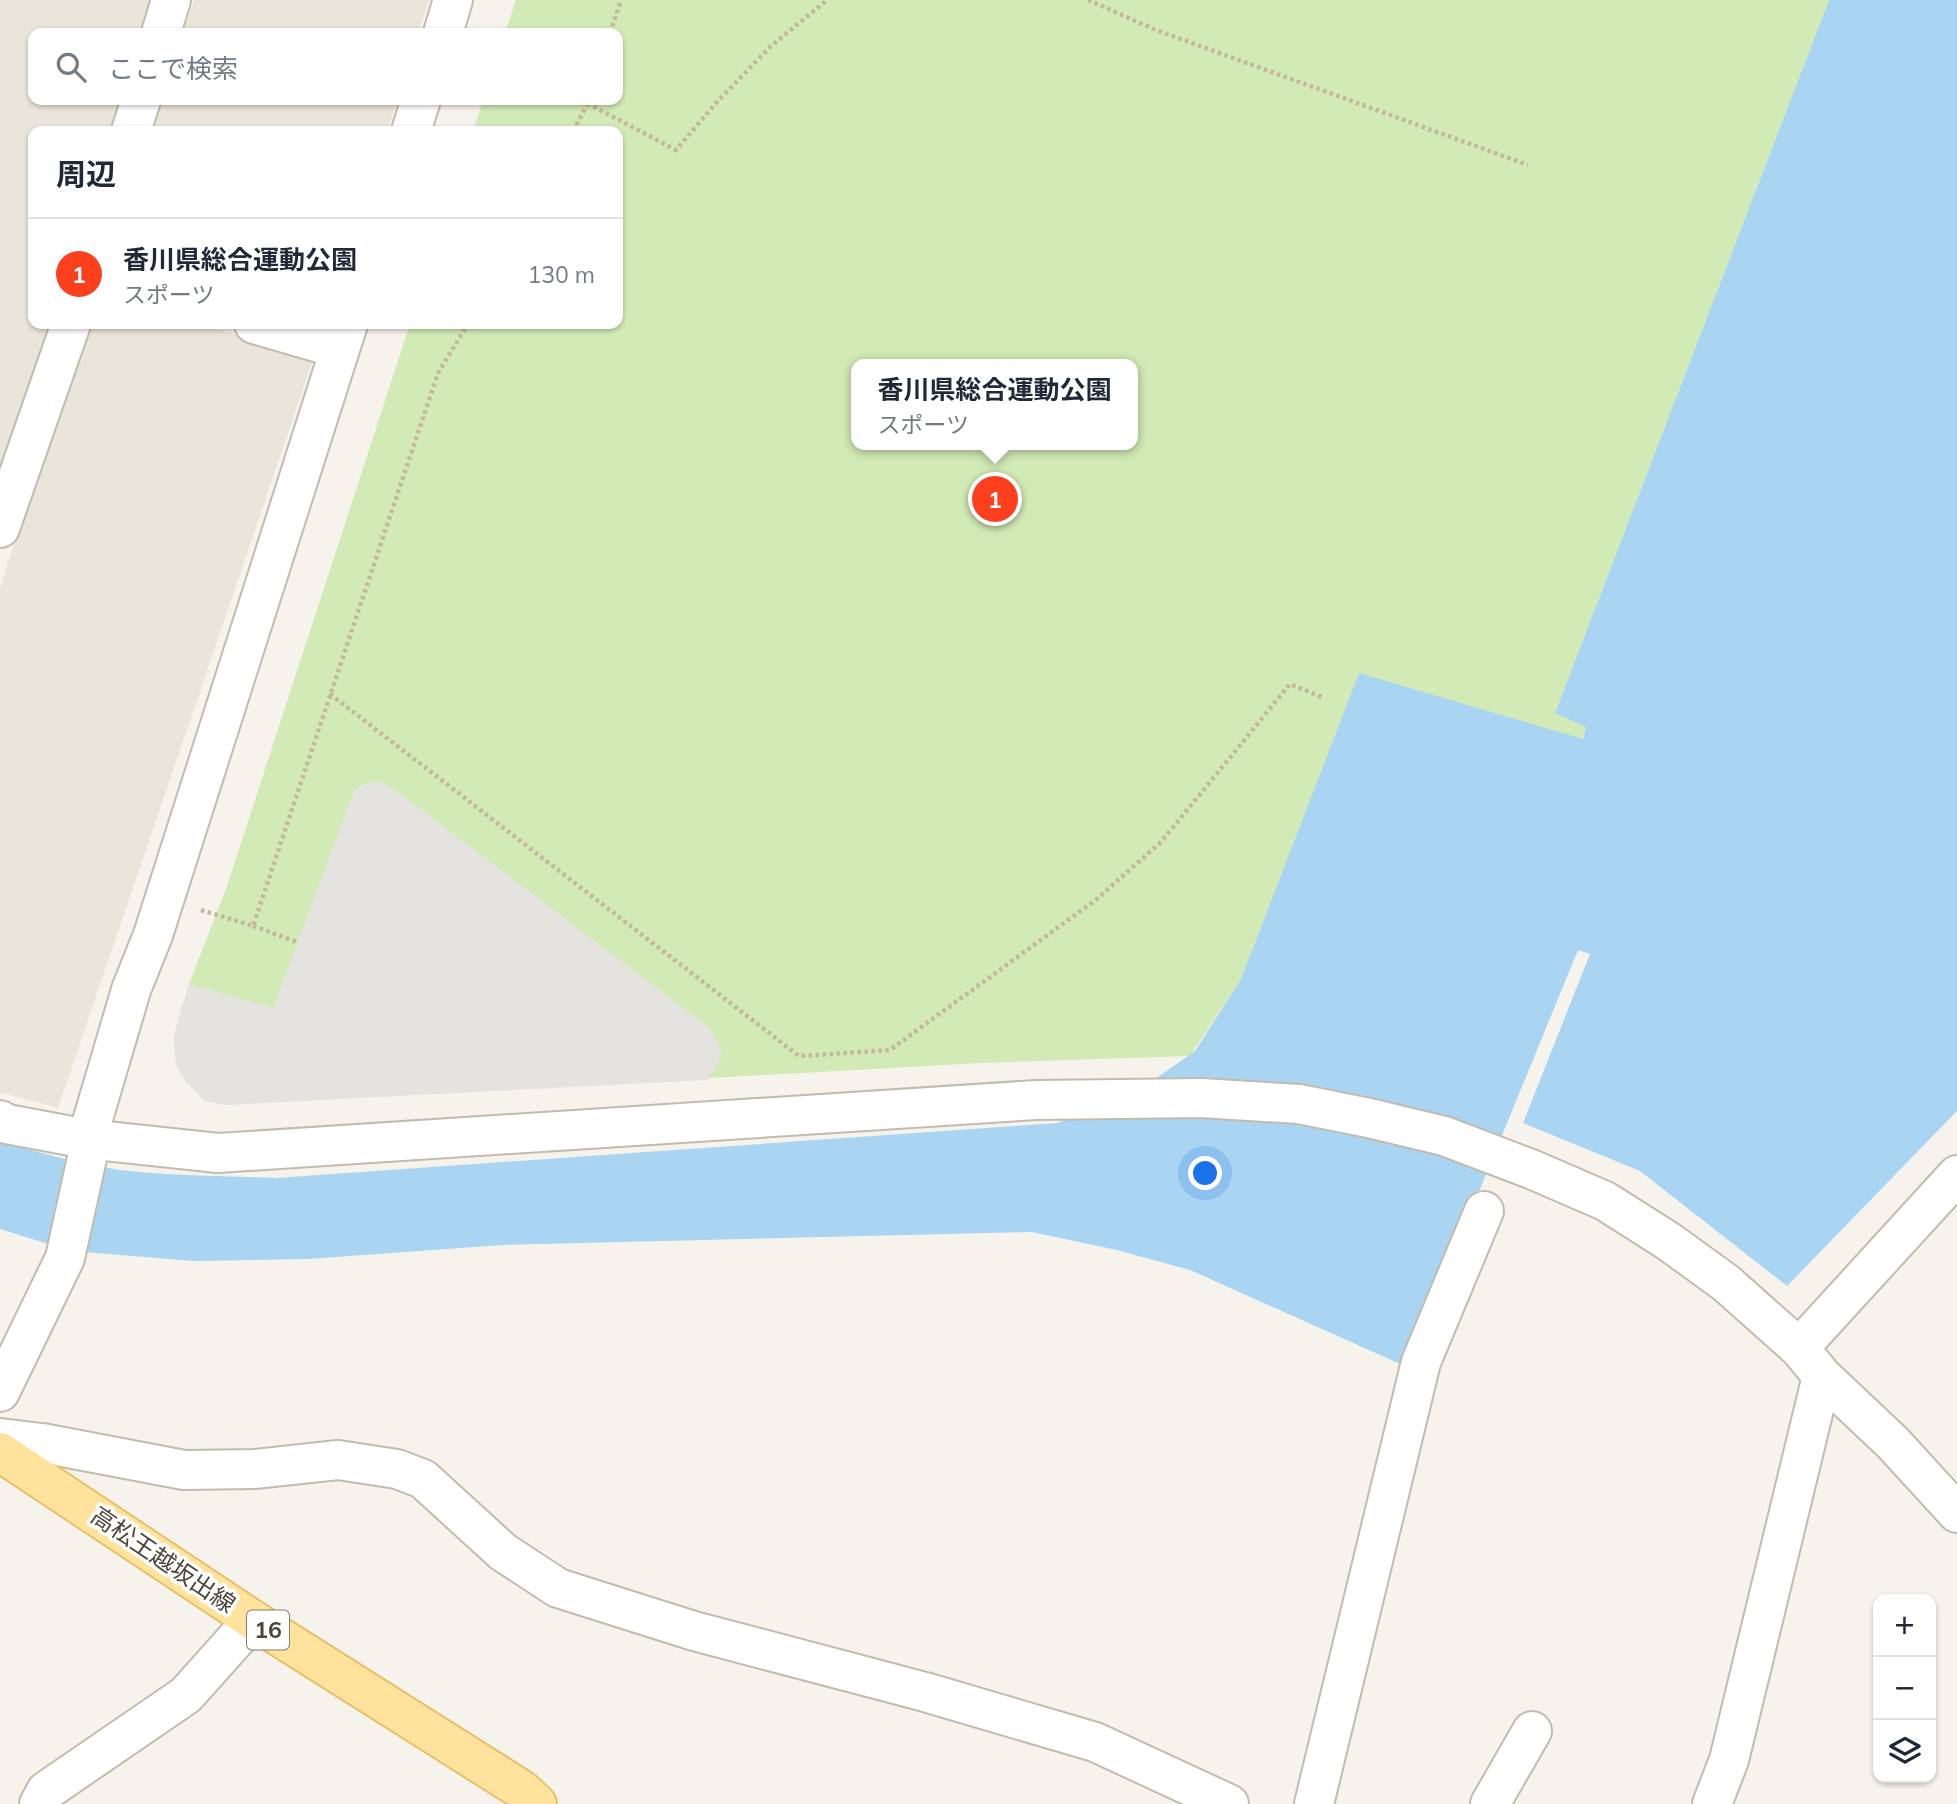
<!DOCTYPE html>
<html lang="ja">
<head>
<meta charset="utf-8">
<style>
  :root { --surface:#fff; --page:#f2f2f3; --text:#1f2937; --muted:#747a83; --line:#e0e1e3; --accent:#fc3f1d }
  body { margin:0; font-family:Mulish,"Noto Sans JP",sans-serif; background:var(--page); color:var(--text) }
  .controls { position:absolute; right:21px; bottom:21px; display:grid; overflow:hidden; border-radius:14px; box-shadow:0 2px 5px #0004 }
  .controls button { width:63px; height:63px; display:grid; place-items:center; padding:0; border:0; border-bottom:2px solid var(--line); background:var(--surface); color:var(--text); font:35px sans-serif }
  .you { position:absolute; left:1206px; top:1174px; width:24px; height:24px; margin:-18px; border:5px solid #fff; border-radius:50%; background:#1a73e8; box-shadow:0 0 0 10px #1a73e833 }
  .badge { display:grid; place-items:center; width:46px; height:46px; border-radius:50%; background:var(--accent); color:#fff; font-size:23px; font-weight:700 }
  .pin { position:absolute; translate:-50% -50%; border:4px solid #fff; box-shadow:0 2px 7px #0006 }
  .popup { position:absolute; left:851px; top:359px; width:287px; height:91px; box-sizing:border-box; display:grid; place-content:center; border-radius:14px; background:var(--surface); filter:drop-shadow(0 2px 5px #0005); font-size:23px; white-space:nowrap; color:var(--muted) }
  .popup b { font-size:26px; color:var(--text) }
  .popup::after { content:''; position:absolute; left:50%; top:100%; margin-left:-14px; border:14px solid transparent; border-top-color:var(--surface) }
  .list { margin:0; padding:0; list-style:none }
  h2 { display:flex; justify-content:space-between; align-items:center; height:91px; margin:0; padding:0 28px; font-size:30px }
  h2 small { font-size:23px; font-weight:400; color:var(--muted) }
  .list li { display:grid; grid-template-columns:46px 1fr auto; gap:21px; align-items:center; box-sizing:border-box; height:112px; padding:0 28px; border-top:2px solid var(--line) }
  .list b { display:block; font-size:26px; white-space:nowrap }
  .list p { margin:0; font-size:23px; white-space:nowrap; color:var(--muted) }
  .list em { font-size:23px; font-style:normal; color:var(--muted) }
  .icon { flex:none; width:38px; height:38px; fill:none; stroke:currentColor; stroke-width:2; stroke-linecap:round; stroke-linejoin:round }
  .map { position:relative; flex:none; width:1957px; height:1804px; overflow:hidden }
  .search { position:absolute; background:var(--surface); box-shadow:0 2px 5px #0004; left:28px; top:28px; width:595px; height:77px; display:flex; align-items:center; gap:18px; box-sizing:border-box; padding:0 24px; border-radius:14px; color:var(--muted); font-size:26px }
  .panel { position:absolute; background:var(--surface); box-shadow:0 2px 5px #0004; left:28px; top:126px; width:595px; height:203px; border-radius:14px }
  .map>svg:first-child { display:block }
  .residential { fill:#eae5da }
  .green { fill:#d2eab5; fill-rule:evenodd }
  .parking { fill:#e5e3e0 }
  .water { fill:#a9d4f2 }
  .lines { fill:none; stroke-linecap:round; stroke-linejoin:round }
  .minor-casing { stroke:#c2bbae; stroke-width:42 }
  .major-casing { stroke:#e6c16a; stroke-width:42 }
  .path { stroke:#c4b79f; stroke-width:4.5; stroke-dasharray:3.5 3.5; stroke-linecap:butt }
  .minor { stroke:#fff; stroke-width:38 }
  .major { stroke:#ffe39c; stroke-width:38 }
  .labels { text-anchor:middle; stroke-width:7; stroke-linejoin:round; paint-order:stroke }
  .shield { fill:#fff; stroke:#817c74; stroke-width:2 }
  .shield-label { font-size:23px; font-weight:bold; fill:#4b4439 }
  .street-label { font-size:24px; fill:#4b4439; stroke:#fff }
</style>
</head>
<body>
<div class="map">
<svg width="1957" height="1804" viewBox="0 0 1957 1804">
  <rect width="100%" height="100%" fill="#f6f3ec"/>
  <!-- residential -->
  <path class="residential" d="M0 0H158L147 33H33V100H125L115 131H33V324H52L0 482Z
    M194 0H429L418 33H183Z
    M161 100H397L387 131H151Z
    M85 324H199L314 357 58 1108 0 1092V588Z"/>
  <!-- green -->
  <path class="green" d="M516 0H1829L1555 713 1587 727 1582 739 1359 674 1241 979 1190 1056 981 1063 223 1105 204 1100 186 1082 176 1065 174 1036 189 984 226 889 410 324H618V131H473L483 100H618V33H505ZM857 364H1133V445H857Z"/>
  <!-- parking -->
  <path class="parking" d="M378 781 391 787 707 1026 717 1040 722 1056 708 1080 223 1105 204 1100 186 1082 176 1065 174 1036 189 984 273 1008 354 791 364 784Z"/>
  <!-- water -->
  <path class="water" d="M1829 0H1957V1111L1787 1286 1640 1171 1523 1123 1590 954 1578 950 1407 1367 1190 1270 1117 1250 1032 1232 502 1245 308 1259 195 1261 71 1251 0 1229V1141C39 1153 80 1164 120 1170 172 1176 224 1176 276 1178L1057 1123 1096 1109 1151 1082 1195 1051 1241 979 1359 673 1583 739 1586 727 1555 713Z"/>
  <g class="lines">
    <defs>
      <path id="minor" d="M161 33 171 0
        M443 33 453 0
        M131 131 141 100
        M411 131 421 100
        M254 324 340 349
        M0 528 71 324
        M0 1120 7 1124 87 1139 218 1153 1036 1100 1201 1098 1299 1104 1369 1118 1444 1136 1531 1169 1605 1201 1668 1241 1726 1283 1799 1348 1822 1376 1893 1443 1957 1513
        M1799 1348 1957 1175
        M0 1392 65 1258 87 1158V1139L131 990 153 935 348 324
        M0 1438 42 1443 184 1470 254 1469 338 1460 397 1469 423 1479 503 1552 558 1588 694 1631 925 1692 1095 1742 1229 1804
        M39 1804 46 1791 186 1695 253 1620
        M1314 1804 1421 1362 1484 1211
        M1490 1804 1532 1731
        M1712 1804 1729 1760 1822 1376"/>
      <path id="major" d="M0 1452 253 1620 522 1790 537 1804"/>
    </defs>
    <!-- minor casing -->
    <use href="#minor" class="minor-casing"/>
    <!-- major casing -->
    <use href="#major" class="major-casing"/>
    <!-- path -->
    <path class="path" d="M1088 0 1156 30 1528 165
      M610 33 621 0
      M581 100 676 150 715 104 771 46 827 0
      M573 131 589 101
      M330 694 799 1056 890 1050 1097 899 1161 842 1290 684 1322 697
      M201 910 253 926 438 373 468 324
      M253 926 297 942"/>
    <!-- minor -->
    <use href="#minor" class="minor"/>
    <!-- major -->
    <use href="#major" class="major"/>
  </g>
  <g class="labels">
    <!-- shield labels -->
    <rect class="shield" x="247" y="1610.5" width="42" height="39" rx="5"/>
    <g class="shield-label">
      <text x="268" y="1638">16</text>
    </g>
    <!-- street labels -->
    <g class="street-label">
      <text transform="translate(163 1560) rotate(34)" y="8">高松王越坂出線</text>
    </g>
  </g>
</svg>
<div class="controls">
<button>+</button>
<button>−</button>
<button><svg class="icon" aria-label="layers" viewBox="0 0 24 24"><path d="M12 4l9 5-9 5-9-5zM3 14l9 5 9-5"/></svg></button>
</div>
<div class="you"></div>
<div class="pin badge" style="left:995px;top:499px">1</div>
<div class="popup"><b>香川県総合運動公園</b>スポーツ</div>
<div class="search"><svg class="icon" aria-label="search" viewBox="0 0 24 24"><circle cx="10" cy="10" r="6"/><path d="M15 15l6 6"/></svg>ここで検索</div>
<section class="panel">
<h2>周辺<small></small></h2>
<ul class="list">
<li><span class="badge">1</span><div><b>香川県総合運動公園</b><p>スポーツ</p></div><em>130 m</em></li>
</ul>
</section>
</div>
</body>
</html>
